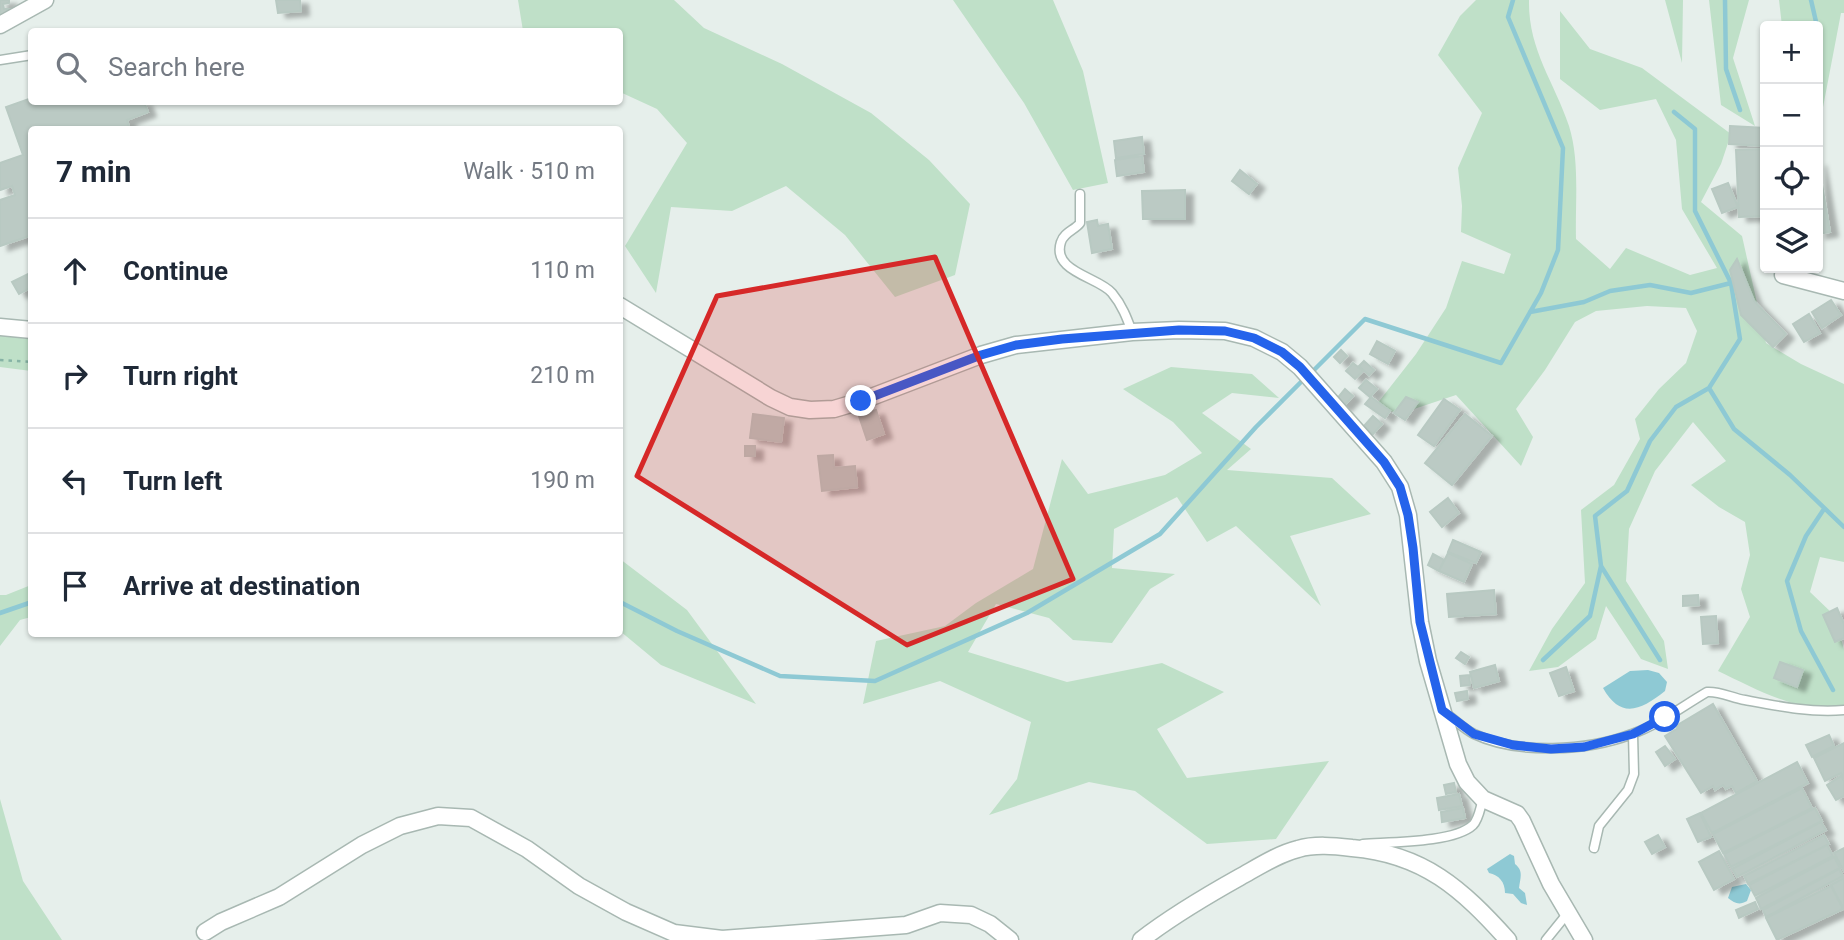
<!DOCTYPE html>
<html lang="en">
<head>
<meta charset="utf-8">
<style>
  :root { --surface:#fff; --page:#f2f2f3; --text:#1f2937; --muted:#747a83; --line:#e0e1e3 }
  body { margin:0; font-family:Roboto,sans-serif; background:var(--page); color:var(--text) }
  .controls { position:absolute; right:21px; top:21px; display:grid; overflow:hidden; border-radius:7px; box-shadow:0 2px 5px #0004 }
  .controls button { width:63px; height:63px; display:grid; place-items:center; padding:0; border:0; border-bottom:2px solid var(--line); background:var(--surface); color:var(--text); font:35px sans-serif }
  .stop { position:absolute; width:21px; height:21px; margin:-16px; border:5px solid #2563eb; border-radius:50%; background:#fff }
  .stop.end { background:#2563eb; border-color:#fff; box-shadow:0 2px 7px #0008 }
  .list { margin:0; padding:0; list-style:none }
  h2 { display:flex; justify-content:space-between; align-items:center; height:91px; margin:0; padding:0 28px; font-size:30px }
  h2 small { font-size:23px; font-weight:400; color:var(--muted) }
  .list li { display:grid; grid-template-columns:46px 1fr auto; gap:21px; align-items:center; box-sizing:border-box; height:105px; padding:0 28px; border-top:2px solid var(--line) }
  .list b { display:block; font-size:26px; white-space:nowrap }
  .list em { font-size:23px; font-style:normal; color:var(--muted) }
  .icon { flex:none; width:38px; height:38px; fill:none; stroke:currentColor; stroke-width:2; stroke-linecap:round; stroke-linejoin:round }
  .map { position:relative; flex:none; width:1844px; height:940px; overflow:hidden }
  .search { position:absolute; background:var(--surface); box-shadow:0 2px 5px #0004; left:28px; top:28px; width:595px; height:77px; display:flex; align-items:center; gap:18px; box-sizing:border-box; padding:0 24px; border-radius:7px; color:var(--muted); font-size:26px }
  .panel { position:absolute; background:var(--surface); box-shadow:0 2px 5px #0004; left:28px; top:126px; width:595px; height:511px; border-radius:7px }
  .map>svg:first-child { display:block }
  .green { fill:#bfe0c8 }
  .water { fill:#8ec9d4 }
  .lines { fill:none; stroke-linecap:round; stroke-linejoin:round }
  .stream { stroke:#8ec9d4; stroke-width:4.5 }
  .building { fill:#bbcac4; stroke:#b8c9c2; stroke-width:2; filter:url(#shadow) }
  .lane-casing { stroke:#a8b8b2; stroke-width:11 }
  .street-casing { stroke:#a8b8b2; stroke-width:19 }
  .path { stroke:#86b3a5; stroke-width:2.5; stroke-dasharray:3.5 5; stroke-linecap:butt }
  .lane { stroke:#fff; stroke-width:8 }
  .street { stroke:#fff; stroke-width:16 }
  .route { stroke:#2563eb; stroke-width:9 }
  .marked { fill:#d62828; fill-opacity:0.2; stroke:#d62828; stroke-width:5; stroke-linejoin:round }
</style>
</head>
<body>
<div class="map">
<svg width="1844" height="940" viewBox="0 0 1844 940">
  <defs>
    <filter id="shadow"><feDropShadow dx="8" dy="4.5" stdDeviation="2" flood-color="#0004"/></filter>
  </defs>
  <rect width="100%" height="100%" fill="#e6efeb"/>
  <!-- green -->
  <path class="green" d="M518 0H674L704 28 782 64 871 113 929 160 970 204 955 275 895 297 845 235 786 186 732 211 671 207 656 293 625 246 687 143 657 109 620 92V32L523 31Z
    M953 0H1053L1083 71 1108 183 1073 190 1024 103Z
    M1476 0H1529C1528 50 1554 81 1569 126 1580 161 1575 203 1576 239L1610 269 1626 248 1690 275 1717 268 1682 209 1676 140 1656 99 1600 110 1560 79V11L1590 49 1642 68 1731 134 1721 164 1701 202 1742 236 1766 343 1801 364 1844 384V562L1820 557 1810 592 1834 615 1844 649V706C1801 715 1756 689 1718 671L1750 617 1741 589 1750 555 1745 522 1719 507 1691 485 1726 461 1693 422 1655 471 1629 529 1626 581 1664 641 1668 669 1641 659 1606 606 1596 639 1558 667 1529 671 1552 629 1585 583 1581 510 1614 485 1640 439 1635 419 1659 389 1686 363 1697 331 1686 308 1647 306 1596 311 1575 322 1545 370 1516 409 1533 437 1521 466 1456 395 1402 413 1373 409 1416 354 1446 308 1462 261 1504 274 1511 254 1461 232 1462 206 1458 168 1482 113 1438 55 1460 16Z
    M1665 0H1683L1682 63Z
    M1709 0H1749L1733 58 1755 126 1721 105Z
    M1779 0H1844V13H1841L1820 123 1818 122V26H1782Z
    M0 331 31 338V371L0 367Z
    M1171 367 1252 374 1279 398 1232 393 1202 413 1251 449 1227 470 1332 478 1371 514 1290 536 1321 606 1236 526 1207 542 1177 497 1114 529 1112 568 1175 574 1150 589 1112 643 1073 640 1049 618 996 604 968 652 1067 682 1162 663 1224 692 1157 729 1187 778 1329 761 1276 839 1207 844 1135 791 1089 782 989 815 1017 779 1031 722 940 681 863 704 876 641 945 626 976 603 1033 569 1062 459 1088 494 1165 475 1202 453 1173 422 1123 389Z
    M620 559 687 610 756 704 661 665 620 631Z
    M31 585V617L20 620 0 646V595H6Z
    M0 799 23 881 62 940H0Z"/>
  <!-- water -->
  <path class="water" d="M1648 670 1659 673 1667 682 1665 691C1641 710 1621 720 1603 688L1630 671Z
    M1510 854 1514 856 1515 864C1524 871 1520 878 1519 888L1525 893 1527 905 1521 903 1513 894 1505 893C1505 882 1499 875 1489 873L1487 869Z
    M1746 884 1751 890 1747 901C1740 905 1735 904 1728 898L1732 887Z"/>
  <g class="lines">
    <!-- stream -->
    <path class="stream" d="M1725 0 1726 69 1740 110
      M1811 0 1817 26
      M1674 112 1695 129V211L1731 283
      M1530 312 1584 302 1610 291 1650 285 1691 293 1731 283 1740 339 1709 388 1676 407 1650 441 1627 491 1595 516 1601 566 1590 616 1543 660
      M1311 373 1365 319 1501 363 1541 293 1558 250 1563 148 1508 17 1513 0
      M1709 388 1734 429 1790 475 1844 527
      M1824 509 1806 536 1787 581 1801 631 1833 690
      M1601 566 1660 660
      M620 602 677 631 780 676 875 681 1027 613 1160 534 1256 427 1304 379
      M0 613 32 602"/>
  </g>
  <!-- building -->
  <path class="building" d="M0 0H9V3L3 4 4 9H10L9 13 0 15Z
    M276 0H300L301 11 278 13Z
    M32 98V102H144L148 112 127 120 130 130H32V235L0 246V200L15 195 12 186 0 190V163L23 155 6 107Z
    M1730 126 1765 128V146L1729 144Z
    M1142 137 1144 154 1116 158 1114 141Z
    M1765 149V216L1739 217 1736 150Z
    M1142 156 1144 172 1117 176 1115 160Z
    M1818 161 1830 232 1818 234Z
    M1240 170 1257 184 1249 194 1232 181Z
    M1728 183 1738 207 1722 213 1712 189Z
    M1185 190V219H1143L1142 191Z
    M1097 220 1098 226 1108 224 1112 249 1092 253 1087 222Z
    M1737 259 1754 301 1786 334 1773 347 1741 315 1730 270Z
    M32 272V287L19 294 12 282Z
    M1831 300 1841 315 1822 328 1812 312Z
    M1809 314 1820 333 1804 342 1793 324Z
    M1377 341 1395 351 1388 364 1370 354Z
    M1341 350 1347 356 1340 363 1334 357Z
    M1364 361 1374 370 1369 375 1359 366Z
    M1353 363 1363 371 1355 379 1346 371Z
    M1366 380 1377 389 1370 397 1359 388Z
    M1345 389 1353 396 1343 407 1335 401Z
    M1371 397 1390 411 1385 418 1365 404Z
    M1406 397 1418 402 1405 420 1394 413Z
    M1444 399 1460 410 1434 446 1418 435Z
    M876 410 884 434 867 440 859 416Z
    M753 414 784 418 781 442 750 438Z
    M1465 414 1492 436 1452 485 1425 463Z
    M1373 416 1382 424 1373 434 1364 426Z
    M745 446H755V456H745Z
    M833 455 834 468 855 466 857 487 822 491 818 456Z
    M1448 498 1459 513 1442 527 1430 512Z
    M1453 540 1481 552 1476 563 1448 552Z
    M1448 553 1472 564 1464 582 1439 571Z
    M1433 554 1444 560 1439 571 1428 565Z
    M1494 590 1496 614 1449 617 1447 594Z
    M1698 595 1699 605 1683 606V596Z
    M1837 608 1844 624V638L1835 642 1823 615Z
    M1716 616 1718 643 1703 644 1701 617Z
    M1461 652 1469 657 1465 664 1456 658Z
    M1780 662 1803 670 1797 687 1774 678Z
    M1495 665 1499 681 1474 688 1470 672Z
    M1566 667 1574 691 1559 696 1550 673Z
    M1469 675 1470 685 1461 686 1460 676Z
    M1467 691 1468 699 1457 701 1455 693Z
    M1713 704 1757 781 1736 793 1732 786 1726 789 1723 785 1715 790 1713 786 1701 793 1665 736 1678 728 1676 726Z
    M1829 735 1834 746 1812 757 1806 745Z
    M1844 743V779L1841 773 1825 781 1814 758Z
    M1665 746 1675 759 1665 766 1656 752Z
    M1797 762 1808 783 1712 833 1701 813Z
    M1841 776 1844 781V796L1836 800 1827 785Z
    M1454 783 1456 792 1446 794 1444 785Z
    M1802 788 1812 808 1723 853 1713 834Z
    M1459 794 1462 806 1439 810 1437 798Z
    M1463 808 1465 818 1442 822 1441 812Z
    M1815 808 1822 821 1731 867 1724 854Z
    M1700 813 1711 837 1698 842 1687 819Z
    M1821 822 1826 830 1737 877 1732 869Z
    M1658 835 1665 847 1652 854 1645 842Z
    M1824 835 1829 844 1748 884 1744 876Z
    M1827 845 1833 856 1755 896 1749 885Z
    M1844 848V871L1834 853Z
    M1719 851 1734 879 1714 890 1699 862Z
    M1834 857 1840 868 1761 909 1756 898Z
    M1839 869 1843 876 1766 917 1763 910Z
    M1844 878V909L1831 885Z
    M1831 886 1843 909 1777 940 1766 918Z
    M1755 902 1758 909 1739 918 1736 910Z"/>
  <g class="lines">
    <defs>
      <path id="lane" d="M0 60 32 55
        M1080 194V223C1075 230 1064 232 1061 242 1051 272 1099 277 1112 293 1122 305 1127 318 1132 332
        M1444 712C1454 719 1464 729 1474 734 1518 755 1588 751 1632 734 1658 725 1683 706 1707 692 1720 691 1732 698 1745 700 1777 706 1811 713 1844 710
        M1363 844C1389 842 1454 843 1473 825 1479 819 1480 808 1483 799
        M1594 848 1599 826 1628 790 1634 774 1633 734
        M1546 940 1567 914"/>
      <path id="street" d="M0 25 45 0
        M1783 275 1844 291
        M620 306 771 398 790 407 810 410 834 409 861 401 981 355 1016 345 1132 332 1179 330 1225 331 1254 338 1282 352 1300 367 1384 462 1400 487 1408 515 1420 622 1428 661 1458 764 1467 782 1483 799 1517 814 1522 821 1551 884 1584 940
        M0 327 32 330
        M205 932 221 922 279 897 362 845 400 826 438 816 471 818 527 849 579 886 626 912 674 933 722 939 906 925 940 913 971 915 990 924 1010 940
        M1141 940C1172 916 1206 896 1240 877 1258 867 1278 854 1298 849 1315 844 1334 846 1352 848 1424 854 1462 889 1508 940"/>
    </defs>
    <!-- lane casing -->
    <use href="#lane" class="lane-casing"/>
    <!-- street casing -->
    <use href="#street" class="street-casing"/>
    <!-- path -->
    <path class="path" d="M0 360 32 362"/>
    <!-- lane -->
    <use href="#lane" class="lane"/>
    <!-- street -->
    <use href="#street" class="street"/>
  </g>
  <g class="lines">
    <!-- route -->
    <path class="route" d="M861 401 981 355 1016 345 1062 339 1179 330 1225 331 1254 338 1282 352 1300 367 1384 462 1400 487 1408 515 1413 548 1420 622 1442 710 1474 734 1513 745 1551 749 1584 747 1633 734 1665 717"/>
  </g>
  <!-- marked area -->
  <path class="marked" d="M935 257 1073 579 907 645 637 476 717 296Z"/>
</svg>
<div class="controls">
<button>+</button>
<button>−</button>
<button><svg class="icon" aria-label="locate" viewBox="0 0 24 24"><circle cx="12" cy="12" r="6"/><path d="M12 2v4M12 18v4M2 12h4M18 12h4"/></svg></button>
<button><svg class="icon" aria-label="layers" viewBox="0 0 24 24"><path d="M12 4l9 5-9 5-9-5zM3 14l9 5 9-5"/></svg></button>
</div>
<div class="stop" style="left:1665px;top:717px"></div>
<div class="stop end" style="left:861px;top:401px"></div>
<div class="search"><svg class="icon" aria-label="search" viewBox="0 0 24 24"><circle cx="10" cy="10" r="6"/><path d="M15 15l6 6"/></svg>Search here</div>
<section class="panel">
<h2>7 min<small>Walk · 510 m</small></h2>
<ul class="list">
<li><svg class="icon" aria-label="ahead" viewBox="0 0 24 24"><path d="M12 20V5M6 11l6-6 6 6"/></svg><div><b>Continue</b></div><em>110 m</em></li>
<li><svg class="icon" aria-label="right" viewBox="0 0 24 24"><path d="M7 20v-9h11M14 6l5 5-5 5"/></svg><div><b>Turn right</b></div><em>210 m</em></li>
<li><svg class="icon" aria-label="left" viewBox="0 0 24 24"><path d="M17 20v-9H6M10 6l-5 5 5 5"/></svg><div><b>Turn left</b></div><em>190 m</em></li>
<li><svg class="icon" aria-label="arrive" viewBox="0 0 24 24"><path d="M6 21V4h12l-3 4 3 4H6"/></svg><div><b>Arrive at destination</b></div></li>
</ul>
</section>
</div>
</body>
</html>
